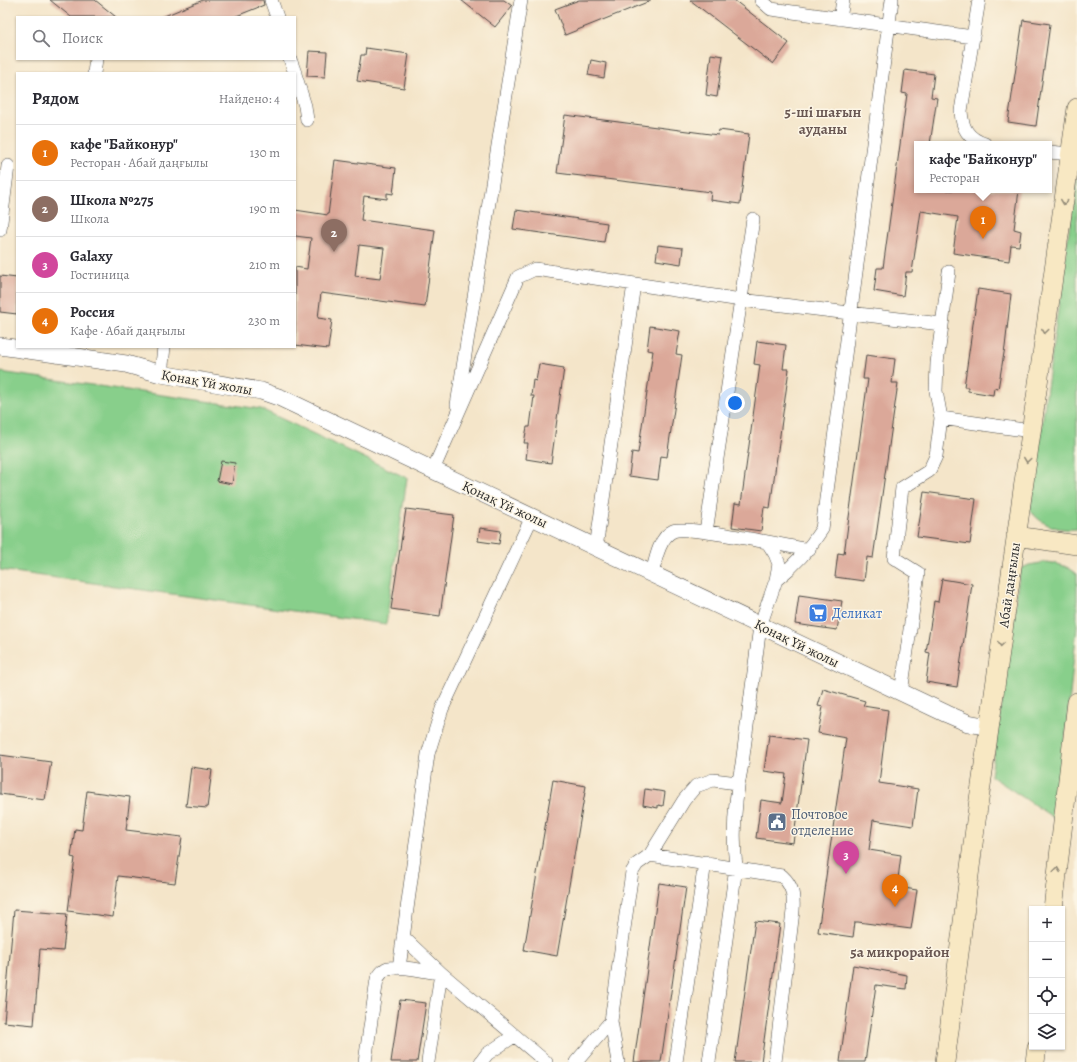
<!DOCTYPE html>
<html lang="ru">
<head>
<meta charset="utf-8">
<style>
  :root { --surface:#fff; --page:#f7f7f7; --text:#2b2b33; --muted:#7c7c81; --line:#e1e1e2; --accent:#b45309 }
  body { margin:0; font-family:Alegreya,serif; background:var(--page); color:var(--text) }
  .controls { position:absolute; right:12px; bottom:12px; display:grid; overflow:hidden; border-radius:0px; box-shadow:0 1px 3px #0004 }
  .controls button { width:36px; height:36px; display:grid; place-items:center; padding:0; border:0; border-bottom:1px solid var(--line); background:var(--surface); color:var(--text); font:20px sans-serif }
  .you { position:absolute; left:735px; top:403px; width:14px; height:14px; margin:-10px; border:3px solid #fff; border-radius:50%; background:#1a73e8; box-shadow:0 0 0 6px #1a73e833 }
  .badge { display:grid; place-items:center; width:26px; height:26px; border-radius:50%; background:var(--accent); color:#fff; font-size:13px; font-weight:700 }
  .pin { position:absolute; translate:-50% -33px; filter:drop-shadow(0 1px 2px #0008) }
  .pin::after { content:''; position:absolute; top:21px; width:14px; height:12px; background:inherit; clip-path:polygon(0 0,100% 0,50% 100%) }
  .popup { position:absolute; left:914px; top:141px; width:138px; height:52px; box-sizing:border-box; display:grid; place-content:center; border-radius:0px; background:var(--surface); filter:drop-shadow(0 1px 3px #0005); font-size:13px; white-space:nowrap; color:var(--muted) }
  .popup b { font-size:15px; color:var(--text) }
  .popup::after { content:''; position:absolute; left:50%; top:100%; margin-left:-8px; border:8px solid transparent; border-top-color:var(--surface) }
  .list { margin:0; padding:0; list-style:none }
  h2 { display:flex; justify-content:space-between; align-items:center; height:52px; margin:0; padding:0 16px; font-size:17px }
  h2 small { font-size:13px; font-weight:400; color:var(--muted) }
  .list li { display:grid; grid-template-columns:26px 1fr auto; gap:12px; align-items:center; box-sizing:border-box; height:56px; padding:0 16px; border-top:1px solid var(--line) }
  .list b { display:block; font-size:15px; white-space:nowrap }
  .list p { margin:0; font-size:13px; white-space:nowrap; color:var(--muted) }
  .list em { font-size:13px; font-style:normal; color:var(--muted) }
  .icon { flex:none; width:22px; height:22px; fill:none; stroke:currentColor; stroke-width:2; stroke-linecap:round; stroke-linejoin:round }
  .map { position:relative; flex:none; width:1077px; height:1062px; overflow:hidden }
  .search { position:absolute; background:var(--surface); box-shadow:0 1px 3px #0004; left:16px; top:16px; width:280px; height:44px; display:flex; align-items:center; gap:10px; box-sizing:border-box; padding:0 14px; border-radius:0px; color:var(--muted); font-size:15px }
  .panel { position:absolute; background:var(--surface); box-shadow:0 1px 3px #0004; left:16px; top:72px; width:280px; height:276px; border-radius:0px }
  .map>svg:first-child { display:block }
  .green { fill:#88cf8b; stroke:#5a7d5b }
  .building { fill:#dba899; fill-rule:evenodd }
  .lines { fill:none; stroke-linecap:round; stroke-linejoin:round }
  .minor-casing { stroke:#494743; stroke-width:14 }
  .tertiary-casing { stroke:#494743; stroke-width:18 }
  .secondary-casing { stroke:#494743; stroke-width:20 }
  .minor { stroke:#fff; stroke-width:13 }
  .tertiary { stroke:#fff; stroke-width:17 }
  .secondary { stroke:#f8e8c3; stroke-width:19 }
  .oneway { stroke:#928a77 }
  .labels { text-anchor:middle; stroke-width:3; stroke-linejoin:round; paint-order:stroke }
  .street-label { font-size:14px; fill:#2b2b2b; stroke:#fcf5e5 }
  .shop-label { font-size:14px; fill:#366cbe; stroke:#fcf5e5; text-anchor:start }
  .service-label { font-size:14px; fill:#4e5e75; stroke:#fcf5e5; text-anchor:start }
  .neighbourhood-label { font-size:15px; font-weight:bold; fill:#695752; stroke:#fcf5e5 }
</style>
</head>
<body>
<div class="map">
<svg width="1077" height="1062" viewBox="0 0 1077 1062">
  <rect width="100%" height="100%" fill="#fcf5e5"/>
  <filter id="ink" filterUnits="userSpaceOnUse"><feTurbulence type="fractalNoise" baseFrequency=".025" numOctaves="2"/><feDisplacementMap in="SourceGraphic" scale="8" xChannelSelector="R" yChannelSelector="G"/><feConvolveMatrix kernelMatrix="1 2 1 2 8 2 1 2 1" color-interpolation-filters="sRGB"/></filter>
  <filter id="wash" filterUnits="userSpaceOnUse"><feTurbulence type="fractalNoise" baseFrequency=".012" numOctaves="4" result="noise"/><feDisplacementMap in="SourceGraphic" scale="16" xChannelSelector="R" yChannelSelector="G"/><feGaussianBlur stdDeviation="0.9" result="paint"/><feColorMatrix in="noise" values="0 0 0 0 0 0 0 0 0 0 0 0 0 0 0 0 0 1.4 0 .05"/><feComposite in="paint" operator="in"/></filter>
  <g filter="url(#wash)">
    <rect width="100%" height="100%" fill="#f4e5c9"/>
    <!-- green -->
    <path class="green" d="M1077 173V529C1058 531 1041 525 1030 510Z
      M0 372 261 409 407 478 386 624 0 570Z
      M1047 562C1059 564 1068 566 1077 574V627L1057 820 991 776 1020 569 1029 565Z"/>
    <g id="blocks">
      <!-- building -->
      <path class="building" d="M50 0H95L116 17H71Z
        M203 0H263L264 5 234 17H162Z
        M461 0H504L512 6 495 27Z
        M579 0H650V1L565 35 555 9Z
        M690 0H734L789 43 773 64Z
        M1023 20 1050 24 1036 126 1008 122Z
        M366 48 409 54 404 88 357 81 361 55H365Z
        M309 51 327 52 325 77 307 76Z
        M711 54 723 56 717 97 706 95Z
        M591 60 606 63 604 78 588 75Z
        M905 70 934 74 931 97 937 98 930 144H917V190H1019L1014 229 1021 231 1019 246 1011 245 1009 261 953 253 958 217 921 211 912 272H906L903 296 874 291 877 268H883L907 94 902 93Z
        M565 115 718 135 719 130 749 134 740 204 710 200 711 192 557 173Z
        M335 160 396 168 393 194 387 193V199L364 196 361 220 435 230 425 307 321 293 318 318 332 320 328 349 295 345V267L307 269 311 238 295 236V210L328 215ZM359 245 384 248 380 279 355 276Z
        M516 210 607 223 604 242 513 229Z
        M658 245 683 248 681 264 656 260Z
        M0 276 17 278V314L0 312Z
        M978 289 1011 294 1005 347 998 389 994 388 993 395 968 391V387H964Z
        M650 326 680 331 676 354 682 355 667 457 661 456 658 480 629 476 632 452 638 453 653 351 647 350Z
        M757 341 786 345 783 369H789L770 508 764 507 761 531 732 527 735 503 741 504 760 365 754 364Z
        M866 355 895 359 892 383H898L873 558 867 557 864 581 835 577 838 553 844 554 868 379H863Z
        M539 364 564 368 551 463 526 459 528 443H524L527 427H530L534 396H531L533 380 536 381Z
        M221 461 235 463 232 484 217 481Z
        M924 492 976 499 970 544 917 537Z
        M406 509 454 515 440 616 391 609Z
        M480 528 501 531 499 544 478 541Z
        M942 579 972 584 957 687 926 682 930 653 926 652 932 615 934 601 938 602Z
        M799 595 842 601 837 630 795 624Z
        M823 689 865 701 863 706 888 710 879 783 918 789 913 826 873 820 869 850 901 855 897 887 917 890 911 929 858 922H855L853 937 818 932 846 738 818 733 823 707 818 706Z
        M769 735 807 740 793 843 756 838 761 800 782 803 786 774 764 771Z
        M0 755 51 762 45 800 0 794Z
        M191 767 212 770 207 808 186 806Z
        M553 780 586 786 557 956 524 950Z
        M645 789 665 792 663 806 658 805V808L643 805Z
        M87 791 130 797 126 830 182 837 175 883 118 876 113 917 68 911 75 858 71 857 75 829 82 830Z
        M659 883 686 887 661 1062H634Z
        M14 910 67 914 63 951 40 949 34 1025 4 1022Z
        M755 921 780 924 761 1062H735Z
        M853 965 907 975 906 989 876 985 865 1062H840Z
        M400 1000 426 1003 417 1062H391Z"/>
    </g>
  </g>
  <g filter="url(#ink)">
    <use href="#blocks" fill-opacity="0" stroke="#494743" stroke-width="1"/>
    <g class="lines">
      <defs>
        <path id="minor" d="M271 0 277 17
          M761 0 771 9 973 37
          M979 0 961 111C962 128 968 139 985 144
          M840 19 843 0
          M290 59 295 73
          M94 73 96 59
          M295 74 305 106 307 120
          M1049 152 1070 154
          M0 230 8 166
          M161 374 164 347
          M457 405 521 0
          M941 418 1031 431
          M433 470 518 277 535 269 741 300 941 324
          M706 532 753 219
          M596 548 634 284
          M652 574C655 562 659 537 673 531 687 525 787 546 809 550
          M776 580C795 565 809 550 822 529L892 0
          M901 693 918 573 894 558 902 488 929 471 936 456 941 418 936 391 937 363 949 272
          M650 855 684 800 696 786 713 780 738 783
          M403 937 441 973 546 1062
          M399 968 428 754 442 709 532 517
          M365 1062 377 979C380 975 382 970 388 968 401 965 427 972 441 973L428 1062
          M481 1062 487 1054 514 1036
          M576 1062 611 1021
          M618 1062 611 1021 632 872 637 864 650 855 782 876C793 886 794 896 793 911L775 1062
          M676 1062 705 862
          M709 1062 736 867C732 833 735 798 742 764L760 626 776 580 779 564 775 554 768 543"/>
        <path id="tertiary" d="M0 346 126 364 161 374 261 391 281 398 947 714 968 723 989 727"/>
        <path id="secondary" d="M1016 536 1077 545
          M1053 909 1077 702
          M945 1062 976 821 1077 108
          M1035 1062 1037 1047"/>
      </defs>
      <!-- minor casing -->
      <use href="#minor" class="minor-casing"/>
      <!-- tertiary casing -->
      <use href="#tertiary" class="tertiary-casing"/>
      <!-- secondary casing -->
      <use href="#secondary" class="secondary-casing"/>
      <!-- minor -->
      <use href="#minor" class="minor"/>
      <!-- tertiary -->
      <use href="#tertiary" class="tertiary"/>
      <!-- secondary -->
      <use href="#secondary" class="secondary"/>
    </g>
    <!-- one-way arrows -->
    <defs><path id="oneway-chevron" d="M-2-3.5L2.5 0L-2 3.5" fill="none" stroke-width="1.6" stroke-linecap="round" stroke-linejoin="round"/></defs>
    <g class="oneway">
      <use href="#oneway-chevron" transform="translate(1064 202) rotate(98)"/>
      <use href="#oneway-chevron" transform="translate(1045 331) rotate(98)"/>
      <use href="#oneway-chevron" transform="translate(1027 460) rotate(98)"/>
      <use href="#oneway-chevron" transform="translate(1001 644) rotate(98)"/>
      <use href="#oneway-chevron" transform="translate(1057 870) rotate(-83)"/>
    </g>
  </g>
  <!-- icons -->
  <defs>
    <symbol id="supermarket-square" viewBox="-11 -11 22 22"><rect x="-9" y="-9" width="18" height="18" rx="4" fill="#3f7fe0" stroke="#fcf5e5"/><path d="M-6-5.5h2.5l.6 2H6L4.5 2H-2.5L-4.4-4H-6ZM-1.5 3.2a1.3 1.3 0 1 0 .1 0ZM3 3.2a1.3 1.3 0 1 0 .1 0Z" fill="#fff"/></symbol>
    <symbol id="civic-square" viewBox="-11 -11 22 22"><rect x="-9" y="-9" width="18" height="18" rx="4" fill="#5c6f8a" stroke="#fcf5e5"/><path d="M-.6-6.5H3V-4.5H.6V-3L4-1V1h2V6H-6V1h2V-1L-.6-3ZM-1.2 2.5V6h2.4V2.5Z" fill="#fff"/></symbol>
  </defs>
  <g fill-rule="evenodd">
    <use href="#supermarket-square" x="807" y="602" width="22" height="22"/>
    <use href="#civic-square" x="766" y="811" width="22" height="22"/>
  </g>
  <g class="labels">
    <!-- street labels -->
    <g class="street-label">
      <text transform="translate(207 382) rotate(10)" y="5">Қонақ Үй жолы</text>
      <text transform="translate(505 504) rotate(25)" y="5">Қонақ Үй жолы</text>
      <text transform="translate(1009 585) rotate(-82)" y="5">Абай даңғылы</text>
      <text transform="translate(797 643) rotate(26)" y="5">Қонақ Үй жолы</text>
    </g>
    <!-- shop labels -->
    <g class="shop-label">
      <text x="832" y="618">Деликат</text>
    </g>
    <!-- service labels -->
    <g class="service-label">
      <text x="791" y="819">Почтовое<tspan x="791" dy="16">отделение</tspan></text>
    </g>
    <!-- neighbourhood labels -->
    <g class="neighbourhood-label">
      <text x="823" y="117">5-ші шағын<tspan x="823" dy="17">ауданы</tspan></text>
      <text x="900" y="957">5а микрорайон</text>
    </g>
  </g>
</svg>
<div class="controls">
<button>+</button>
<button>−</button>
<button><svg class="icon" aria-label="locate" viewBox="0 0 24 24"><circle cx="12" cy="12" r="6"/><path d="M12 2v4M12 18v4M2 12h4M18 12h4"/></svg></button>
<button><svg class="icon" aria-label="layers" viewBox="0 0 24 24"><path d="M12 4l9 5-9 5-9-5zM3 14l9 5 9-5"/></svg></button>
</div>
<div class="you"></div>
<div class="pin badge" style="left:983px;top:239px;background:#e8710a">1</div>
<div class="popup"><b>кафе &quot;Байконур&quot;</b>Ресторан</div>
<div class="pin badge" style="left:334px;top:252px;background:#8d6e63">2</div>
<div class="pin badge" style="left:846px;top:874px;background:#d1479c">3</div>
<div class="pin badge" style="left:895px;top:907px;background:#e8710a">4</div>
<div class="search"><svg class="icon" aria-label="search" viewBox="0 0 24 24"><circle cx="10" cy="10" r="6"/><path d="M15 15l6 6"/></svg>Поиск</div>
<section class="panel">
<h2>Рядом<small>Найдено: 4</small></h2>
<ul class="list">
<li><span class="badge" style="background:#e8710a">1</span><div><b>кафе &quot;Байконур&quot;</b><p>Ресторан · Абай даңғылы</p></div><em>130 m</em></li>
<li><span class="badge" style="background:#8d6e63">2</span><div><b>Школа №275</b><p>Школа</p></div><em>190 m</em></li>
<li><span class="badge" style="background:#d1479c">3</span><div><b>Galaxy</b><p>Гостиница</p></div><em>210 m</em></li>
<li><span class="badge" style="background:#e8710a">4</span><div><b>Россия</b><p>Кафе · Абай даңғылы</p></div><em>230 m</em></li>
</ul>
</section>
</div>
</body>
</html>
